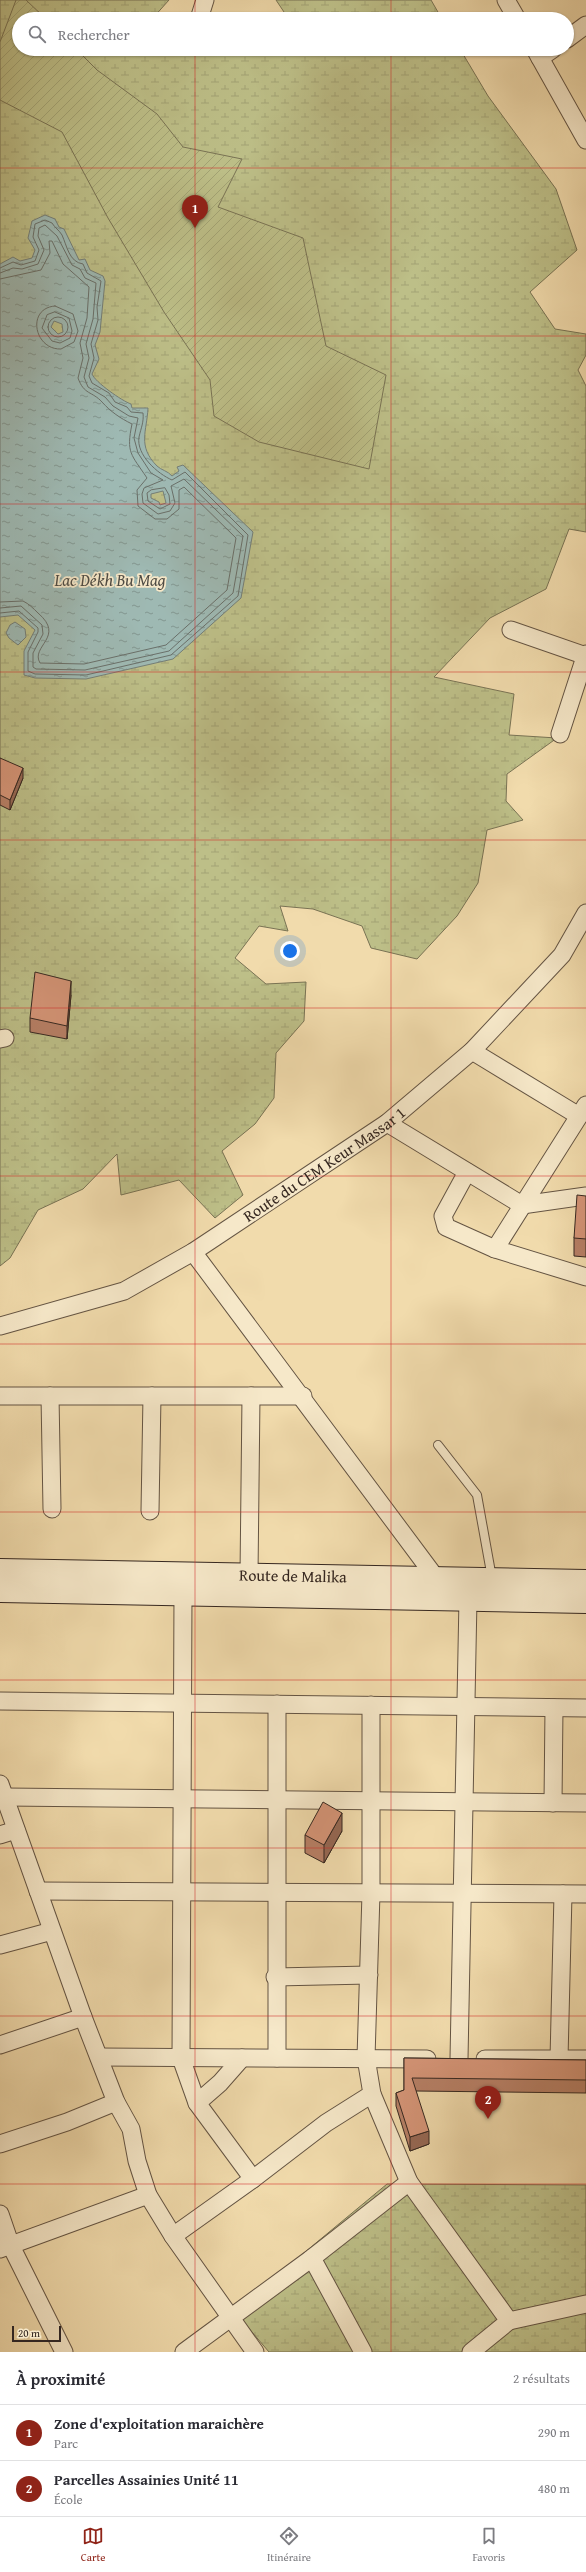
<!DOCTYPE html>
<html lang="fr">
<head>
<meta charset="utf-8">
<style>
  :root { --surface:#fff; --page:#f2f2f3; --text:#2b2b33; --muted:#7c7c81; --line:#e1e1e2; --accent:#8f2418 }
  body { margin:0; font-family:"Gentium Book Plus",serif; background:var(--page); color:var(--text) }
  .scale { position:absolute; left:12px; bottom:10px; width:49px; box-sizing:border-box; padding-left:4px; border:2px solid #352720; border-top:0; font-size:11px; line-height:14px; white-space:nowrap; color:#352720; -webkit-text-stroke:3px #f6e8c9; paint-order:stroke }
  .you { position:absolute; left:290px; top:951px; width:14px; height:14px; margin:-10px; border:3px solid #fff; border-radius:50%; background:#1a73e8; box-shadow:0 0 0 6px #1a73e833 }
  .badge { display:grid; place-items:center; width:26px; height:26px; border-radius:50%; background:var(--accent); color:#fff; font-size:13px; font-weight:700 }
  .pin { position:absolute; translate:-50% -33px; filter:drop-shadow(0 1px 2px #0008) }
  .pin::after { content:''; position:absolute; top:21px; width:14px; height:12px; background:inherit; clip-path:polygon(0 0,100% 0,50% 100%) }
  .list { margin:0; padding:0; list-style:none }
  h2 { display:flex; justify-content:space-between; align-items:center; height:52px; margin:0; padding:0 16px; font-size:17px }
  h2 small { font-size:13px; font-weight:400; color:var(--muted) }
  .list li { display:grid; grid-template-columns:26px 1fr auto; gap:12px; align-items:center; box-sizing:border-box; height:56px; padding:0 16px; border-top:1px solid var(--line) }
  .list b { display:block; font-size:15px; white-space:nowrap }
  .list p { margin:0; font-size:13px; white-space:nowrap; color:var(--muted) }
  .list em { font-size:13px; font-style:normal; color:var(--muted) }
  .icon { flex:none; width:22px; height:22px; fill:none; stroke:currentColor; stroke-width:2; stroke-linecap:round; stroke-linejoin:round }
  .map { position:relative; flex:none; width:586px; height:2352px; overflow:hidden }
  .search { position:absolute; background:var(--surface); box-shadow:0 1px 3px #0004; left:12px; right:12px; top:12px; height:44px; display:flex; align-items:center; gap:10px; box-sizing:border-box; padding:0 14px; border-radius:22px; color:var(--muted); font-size:15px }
  .sheet { height:164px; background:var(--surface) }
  nav { display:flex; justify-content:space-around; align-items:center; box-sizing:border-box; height:56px; border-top:1px solid var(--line); background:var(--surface); font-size:11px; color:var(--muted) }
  nav a { display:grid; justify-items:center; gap:2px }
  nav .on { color:var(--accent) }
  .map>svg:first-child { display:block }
  .wetland { fill:url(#wetland-marsh); stroke:#797354 }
  .garden { fill:url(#garden-furrows); stroke:#797354 }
  .water { fill:url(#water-ripples); stroke:#747f78; fill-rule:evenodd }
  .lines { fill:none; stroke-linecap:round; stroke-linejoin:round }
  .shore { stroke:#6a706a; stroke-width:1 }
  .lane-casing { stroke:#645443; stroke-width:10 }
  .street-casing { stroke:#645443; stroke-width:19 }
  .secondary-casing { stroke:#352720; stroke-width:24 }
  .lane { stroke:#f6e8c9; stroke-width:8 }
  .street { stroke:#f6e8c9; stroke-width:17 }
  .secondary { stroke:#f6e8c9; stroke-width:22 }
  .wall { fill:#b88067; stroke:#352720 }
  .shaded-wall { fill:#966854; stroke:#352720 }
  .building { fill:#d69578; stroke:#352720 }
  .grid { fill:none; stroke:#d62828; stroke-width:1; stroke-opacity:0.55 }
  .labels { text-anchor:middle; stroke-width:3.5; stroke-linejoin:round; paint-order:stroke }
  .street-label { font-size:16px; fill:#352720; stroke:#f6e8c9 }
  .water-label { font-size:17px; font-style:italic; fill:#4f4c45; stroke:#f6e8c9 }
</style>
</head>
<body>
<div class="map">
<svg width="586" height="2352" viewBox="0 0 586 2352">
  <defs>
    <pattern id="wetland-marsh" width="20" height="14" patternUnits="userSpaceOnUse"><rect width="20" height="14" fill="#bdbf88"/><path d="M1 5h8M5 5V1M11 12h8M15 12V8" fill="none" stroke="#a3a475"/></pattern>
    <pattern id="garden-furrows" width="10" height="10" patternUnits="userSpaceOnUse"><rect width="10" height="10" fill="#bdbf88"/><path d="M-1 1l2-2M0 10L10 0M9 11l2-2" fill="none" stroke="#a3a475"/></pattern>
    <pattern id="water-ripples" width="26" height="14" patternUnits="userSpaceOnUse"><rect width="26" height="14" fill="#9eb9b3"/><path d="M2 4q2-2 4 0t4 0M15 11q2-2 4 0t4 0" fill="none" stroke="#829691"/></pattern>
  </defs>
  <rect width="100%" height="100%" fill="#f1dbac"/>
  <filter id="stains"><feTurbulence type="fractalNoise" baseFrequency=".005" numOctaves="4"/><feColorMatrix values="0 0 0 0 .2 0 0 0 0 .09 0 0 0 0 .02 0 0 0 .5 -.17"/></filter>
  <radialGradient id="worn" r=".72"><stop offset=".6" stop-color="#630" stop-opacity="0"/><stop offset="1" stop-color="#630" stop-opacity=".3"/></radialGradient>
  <!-- wetland -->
  <path class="wetland" d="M0 0H169L152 19H19V49H460L488 96 556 189 577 250 530 292 555 329 586 334V355L578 370 586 386V532L569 529 546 589 490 618 434 677 514 694 509 735 557 738 507 774 506 801 523 820 487 830 478 883 457 916 417 959 371 948 362 926 313 909 280 906 288 931 259 926 235 958 266 984 306 982 304 1021 276 1053 274 1098 255 1124 222 1151 243 1195 215 1218 179 1180 121 1195 117 1154 83 1189 38 1210 10 1258 0 1266Z
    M276 0H431L442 19H284L286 15Z
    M387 2184 586 2185V2352H269L234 2311Z"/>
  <!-- garden -->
  <path class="garden" d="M16 0H26L46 19H19V49H76L97 70 157 114 183 147 242 159 218 207 303 238 326 346 386 375 369 469 259 442 214 416 210 380 164 312 108 218 62 132 0 100V42Z"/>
  <!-- water -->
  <path class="water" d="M45 215 55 219 59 227 64 229 79 260 85 259 90 270 103 276 105 281 100 332 95 345 99 359 92 374C95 382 122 401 131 404L132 408H148C147 431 137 446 157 466 161 470 168 471 172 476L179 471 177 467 183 465 253 532 241 598 173 659 86 679 35 678 24 675V651L35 630 18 615 0 617V264L13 257 20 261 32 258 35 250 28 238 32 221ZM54 321 62 324 63 332 58 334 51 327ZM163 491 166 503 160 505 159 502 151 498V494Z
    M15 622 25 629 26 637 18 645 9 638 6 633 10 625Z"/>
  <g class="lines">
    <!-- shore -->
    <path class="shore" d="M0 268 13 262 21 265 35 261 39 250 33 237 35 224 45 220 52 223C55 228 59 230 62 235 67 246 69 262 83 264L87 273 101 281 97 307 98 320 91 344 94 358 89 376 92 383 109 393 115 402 127 407 131 412 143 413C144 422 141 428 139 437 136 455 158 474 172 480L185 472 248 535 238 596 171 655 86 675 35 674 28 671V652L38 632V628L19 611 0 613
      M0 273 13 268 22 269 38 264 44 250 38 236 39 228 45 225 57 236 72 265 80 269 85 278 96 283 93 319 86 344 89 358 84 377 88 387 105 397 113 406 129 416 138 418 134 438 138 453 151 473 163 480 144 488 142 494 143 503 158 514 170 511 175 503 171 486 184 479 243 536 233 593 169 651 85 670 36 669 33 667V653L43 634 42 625 21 606 0 608
      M0 279 41 270 50 253 49 241H52L63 264 89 287 87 318 80 343 83 358 78 378C84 395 92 391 102 402 111 412 120 418 132 424 126 453 131 454 147 478L137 490 138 506 155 519H167L179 509V490L184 487 236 538 227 590 166 645 84 664 40 663C30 646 66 637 38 613 33 608 29 604 23 601L0 602
      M55 306 73 314 78 331 74 342 61 349C34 350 26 308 55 306Z
      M55 312 69 318 72 331 70 338 60 343 52 341 42 328 47 315Z
      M48 327a10 10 0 1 1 20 0a10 10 0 1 1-20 0Z
      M165 488 169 495 170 504 160 509 148 501 147 493 151 490Z"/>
    <defs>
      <path id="lane" d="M438 1445 477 1495 492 1578"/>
      <g id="street">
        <path d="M506 0 517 19"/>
        <path d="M199 19 205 0"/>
        <path d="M567 39 586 25"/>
        <path d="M535 49 586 140"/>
        <path d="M540 58 553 49"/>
        <path d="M511 630 586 656"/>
        <path d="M560 734 586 654"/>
        <path d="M0 1039 5 1038"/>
        <path d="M472 1051 579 1116"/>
        <path d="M387 1123 522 1205 586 1196"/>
        <path d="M467 1172 443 1216 446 1227 495 1249 586 1277"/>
        <path d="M495 1249 586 1105"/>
        <path d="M193 1252 436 1578"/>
        <path id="s1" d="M0 1326 124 1291 193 1252 387 1123 472 1051 562 955 586 913"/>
        <path d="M0 1396H303"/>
        <path d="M50 1396 52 1509"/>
        <path d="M150 1511 152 1396"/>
        <path d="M249 1575 251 1396"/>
        <path d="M183 1594 181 2058 197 2103 253 2179"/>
        <path d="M0 1701 586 1708"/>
        <path d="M0 1784 83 2017 116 2102 131 2129 137 2161 148 2195 173 2236 255 2352"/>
        <path d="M5 1797 586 1803"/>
        <path d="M553 1803 554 1708"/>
        <path d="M0 1835 16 1830"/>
        <path d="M38 1891 586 1894"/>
        <path d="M0 1945 52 1931"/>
        <path d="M275 1977 369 1975"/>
        <path d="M0 2045 83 2017"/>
        <path d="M99 2057 427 2059"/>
        <path d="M277 2058V1704"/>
        <path d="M459 2059 468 1599"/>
        <path d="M485 2059H586"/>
        <path d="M559 2059 563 1894"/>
        <path d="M372 2094 409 2182 509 2321 471 2352"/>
        <path d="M197 2103 220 2083 242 2058"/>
        <path d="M0 2144 67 2122 116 2102"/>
        <path d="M0 2214 11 2246 64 2352"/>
        <path d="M173 2236 253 2179 326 2123 372 2094 366 2058 371 1893V1705"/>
        <path d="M0 2249 148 2195"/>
        <path d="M312 2258 363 2352"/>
        <path d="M509 2321 586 2304"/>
        <path d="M184 2352 312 2258 409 2182"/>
      </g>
      <g id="secondary">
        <path id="s2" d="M0 1570 586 1581"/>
        <path d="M0 1591 586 1602"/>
      </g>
    </defs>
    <!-- lane casing -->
    <use href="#lane" class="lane-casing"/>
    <!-- street casing -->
    <use href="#street" class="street-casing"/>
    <!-- secondary casing -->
    <use href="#secondary" class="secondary-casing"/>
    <!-- lane -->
    <use href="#lane" class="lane"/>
    <!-- street -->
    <use href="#street" class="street"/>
    <!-- secondary -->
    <use href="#secondary" class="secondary"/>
  </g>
  <!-- wall -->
  <path class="wall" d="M0 758 23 778 10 810 0 805Z
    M71 995 67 1039 30 1032V1018Z
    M586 1196V1257L574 1256V1238Z
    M342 1831 324 1863 305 1853V1835Z
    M404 2058 586 2060V2093L416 2091 429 2144 410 2151 396 2106V2093L404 2090Z"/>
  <!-- shaded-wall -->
  <path class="shaded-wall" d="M23 768V778L10 810V800Z
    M71 981V995L67 1039V1026Z
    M342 1813V1831L324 1863V1845Z
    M429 2131V2144L410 2151V2137Z"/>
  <!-- building -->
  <path class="building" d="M0 758 23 768 10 800 0 795Z
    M35 972 71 981 67 1026 30 1018Z
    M577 1195 586 1196V1239L574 1238Z
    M323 1802 342 1813 324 1845 305 1835Z
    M404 2058 586 2060V2080L412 2078 429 2131 410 2137 396 2093 404 2090Z"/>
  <!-- grid -->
  <path class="grid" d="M195 0V19M391 0V19M195 49V2352M391 49V2352M0 168H586M0 336H586M0 504H586M0 672H586M0 840H586M0 1008H586M0 1176H586M0 1344H586M0 1512H586M0 1680H586M0 1848H586M0 2016H586M0 2184H586"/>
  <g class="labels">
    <!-- street labels -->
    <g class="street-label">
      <text dy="6" stroke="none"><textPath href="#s1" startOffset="366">Route du CEM Keur Massar 1</textPath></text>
      <text dy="6" stroke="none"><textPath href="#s2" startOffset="293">Route de Malika</textPath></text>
    </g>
    <!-- water labels -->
    <g class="water-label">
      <text x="110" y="586">Lac Dékh Bu Mag</text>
    </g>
  </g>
  <rect width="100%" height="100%" filter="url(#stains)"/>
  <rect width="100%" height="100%" fill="url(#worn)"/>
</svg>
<div class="scale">20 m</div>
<div class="you"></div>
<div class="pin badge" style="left:195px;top:228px">1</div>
<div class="pin badge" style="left:488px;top:2119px">2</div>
<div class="search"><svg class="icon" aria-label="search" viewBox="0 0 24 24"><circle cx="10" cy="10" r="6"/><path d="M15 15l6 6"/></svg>Rechercher</div>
</div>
<section class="sheet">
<h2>À proximité<small>2 résultats</small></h2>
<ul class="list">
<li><span class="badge">1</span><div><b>Zone d'exploitation maraichère</b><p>Parc</p></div><em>290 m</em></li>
<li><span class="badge">2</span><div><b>Parcelles Assainies Unité 11</b><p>École</p></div><em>480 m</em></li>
</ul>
</section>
<nav>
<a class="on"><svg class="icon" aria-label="map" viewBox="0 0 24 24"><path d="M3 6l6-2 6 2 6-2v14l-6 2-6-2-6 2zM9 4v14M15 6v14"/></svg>Carte</a>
<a><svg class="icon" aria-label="directions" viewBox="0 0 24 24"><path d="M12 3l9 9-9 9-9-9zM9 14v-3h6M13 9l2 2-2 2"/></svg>Itinéraire</a>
<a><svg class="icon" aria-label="saved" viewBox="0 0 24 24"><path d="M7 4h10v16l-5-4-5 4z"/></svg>Favoris</a>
</nav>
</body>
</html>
